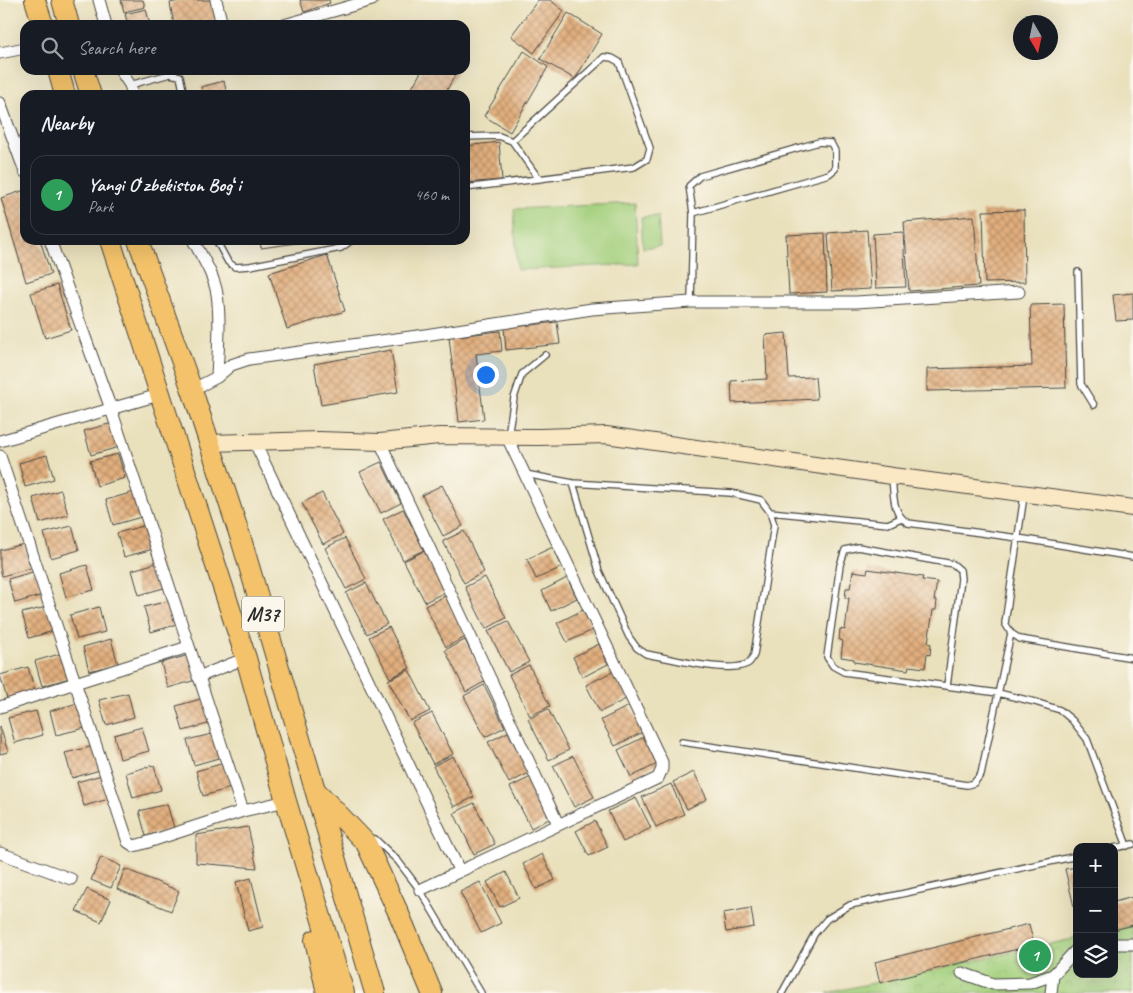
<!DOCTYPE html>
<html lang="en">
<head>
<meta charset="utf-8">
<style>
  :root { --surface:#171b24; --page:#20242c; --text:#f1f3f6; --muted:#9ea1a6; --line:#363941; --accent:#d93025 }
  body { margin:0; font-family:Caveat,sans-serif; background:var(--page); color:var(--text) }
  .controls { position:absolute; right:15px; bottom:15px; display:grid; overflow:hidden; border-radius:10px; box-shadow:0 5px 20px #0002 }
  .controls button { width:45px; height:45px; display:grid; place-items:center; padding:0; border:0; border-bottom:1px solid var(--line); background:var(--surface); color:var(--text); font:25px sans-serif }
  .compass { position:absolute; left:1013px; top:15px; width:45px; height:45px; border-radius:50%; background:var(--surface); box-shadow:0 5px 20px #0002; rotate:171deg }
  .you { position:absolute; left:485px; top:374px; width:18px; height:18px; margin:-12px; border:4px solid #fff; border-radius:50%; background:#1a73e8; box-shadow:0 0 0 8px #1a73e833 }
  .badge { display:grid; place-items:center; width:32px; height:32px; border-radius:50%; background:var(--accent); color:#fff; font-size:16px; font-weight:700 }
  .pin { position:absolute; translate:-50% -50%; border:2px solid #fff; box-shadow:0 1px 5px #0006 }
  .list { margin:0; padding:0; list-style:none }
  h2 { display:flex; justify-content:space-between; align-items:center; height:65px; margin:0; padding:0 20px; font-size:21px }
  h2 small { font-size:16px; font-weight:400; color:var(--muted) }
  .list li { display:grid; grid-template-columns:32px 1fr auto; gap:15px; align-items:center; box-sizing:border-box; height:80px; margin:0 10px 10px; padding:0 10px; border:1px solid var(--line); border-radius:15px }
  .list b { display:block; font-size:19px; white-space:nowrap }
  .list p { margin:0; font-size:16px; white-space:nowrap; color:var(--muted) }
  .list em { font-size:16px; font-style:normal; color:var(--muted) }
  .icon { flex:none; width:28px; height:28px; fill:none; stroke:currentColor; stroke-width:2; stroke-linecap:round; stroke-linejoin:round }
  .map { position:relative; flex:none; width:1133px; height:993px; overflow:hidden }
  .search { position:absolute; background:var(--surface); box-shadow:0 5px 20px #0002; left:20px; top:20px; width:450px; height:55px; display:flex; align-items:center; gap:12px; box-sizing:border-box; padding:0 18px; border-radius:15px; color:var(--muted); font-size:19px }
  .panel { position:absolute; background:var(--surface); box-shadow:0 5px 20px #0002; left:20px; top:90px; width:450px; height:155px; border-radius:15px }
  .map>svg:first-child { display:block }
  .park { fill:url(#park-crowns); stroke:#677d54 }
  .garden { fill:#a3cf7c; stroke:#677d54 }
  .building { fill:url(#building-cross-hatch) }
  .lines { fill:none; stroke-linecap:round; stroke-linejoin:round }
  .lane-casing { stroke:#484641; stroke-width:8 }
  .street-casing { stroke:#484641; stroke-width:13 }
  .secondary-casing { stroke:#484641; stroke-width:18 }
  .highway-casing { stroke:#484641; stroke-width:22 }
  .lane { stroke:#fff; stroke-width:5.5 }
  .street { stroke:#fff; stroke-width:11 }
  .secondary { stroke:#fae7c3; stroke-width:16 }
  .highway { stroke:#f3c26a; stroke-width:20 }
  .labels { text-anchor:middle; stroke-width:4; stroke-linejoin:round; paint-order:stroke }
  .shield { fill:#fbf7ec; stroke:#696865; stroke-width:1 }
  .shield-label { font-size:20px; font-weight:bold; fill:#2b2b2b }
</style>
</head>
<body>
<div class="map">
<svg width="1133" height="993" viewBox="0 0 1133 993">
  <defs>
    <pattern id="park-crowns" width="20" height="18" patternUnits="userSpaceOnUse" patternTransform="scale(1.25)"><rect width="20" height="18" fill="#a3cf7c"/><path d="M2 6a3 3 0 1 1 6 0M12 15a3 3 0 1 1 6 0" fill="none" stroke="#8cb26b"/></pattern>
    <pattern id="building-cross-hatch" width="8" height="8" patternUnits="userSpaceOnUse" patternTransform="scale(1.25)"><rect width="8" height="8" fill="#e2af7e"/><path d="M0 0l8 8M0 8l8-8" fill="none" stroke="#b78f67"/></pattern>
  </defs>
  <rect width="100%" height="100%" fill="#fbf7ec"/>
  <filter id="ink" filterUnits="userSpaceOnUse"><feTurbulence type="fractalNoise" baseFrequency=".02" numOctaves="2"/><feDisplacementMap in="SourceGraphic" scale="10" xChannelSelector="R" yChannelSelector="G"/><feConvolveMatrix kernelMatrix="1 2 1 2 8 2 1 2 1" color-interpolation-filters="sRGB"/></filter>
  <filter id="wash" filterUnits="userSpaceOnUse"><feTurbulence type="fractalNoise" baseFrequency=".0096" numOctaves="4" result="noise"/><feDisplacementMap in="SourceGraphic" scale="20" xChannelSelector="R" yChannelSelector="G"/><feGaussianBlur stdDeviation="1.12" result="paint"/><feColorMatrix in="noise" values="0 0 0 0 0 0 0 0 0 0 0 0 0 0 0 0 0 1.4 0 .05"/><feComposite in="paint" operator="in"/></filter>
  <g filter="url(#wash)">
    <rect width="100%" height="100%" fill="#e9e0bc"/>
    <!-- park -->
    <path class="park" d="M1133 925V993H827L1077 938V974H1114V930Z"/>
    <!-- garden -->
    <path class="garden" d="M635 203 638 264 517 270 514 209Z
      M658 216 660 246 643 248 641 217Z"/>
    <g id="blocks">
      <!-- building -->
      <path class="building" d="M121 0H143L145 7 124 12Z
        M183 0H212L217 25H174L170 3Z
        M300 0H329L330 3 304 12Z
        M538 0H550L564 11 534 53 511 36Z
        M146 9 150 25H128L125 14Z
        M568 13 602 34 575 79 540 59Z
        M524 51 548 67 510 132 484 116Z
        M422 70H458L444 95H408Z
        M224 81 227 95H203L201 87Z
        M499 142 502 180 465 183V146Z
        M25 190V240H40L51 274 26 282 1 198Z
        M1024 210 1025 282 985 283 983 211Z
        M974 216 979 286 909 291 904 222Z
        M867 230 871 289 832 291 828 233Z
        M903 232 906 287 876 288 873 234Z
        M825 233 827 292 789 294 786 235Z
        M260 240H311V241L261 248Z
        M327 255 345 311 287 329 269 273Z
        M57 285 71 330 45 338 31 293Z
        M1133 293V320L1116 321 1113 295Z
        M1064 304 1066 388 927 391V369L1032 366 1030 305Z
        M557 322 560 344 506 350 504 328Z
        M500 331 502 351 476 354 484 419 459 422 449 337Z
        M786 333 789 378 815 377 817 399 732 403 731 381 767 379 765 335Z
        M391 350 398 392 321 405 314 364Z
        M112 423 119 447 91 455 84 431Z
        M118 454 125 478 97 486 90 461Z
        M47 455 54 479 25 487 19 463Z
        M381 462 401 503 381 513 360 472Z
        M442 485 463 526 443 536 422 495Z
        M61 490 68 515 40 523 33 498Z
        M134 492 141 517 113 525 106 500Z
        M322 493 343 534 323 544 302 503Z
        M403 509 424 550 403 560 383 519Z
        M146 525 153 549 124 557 117 533Z
        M72 526 79 550 51 558 44 533Z
        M464 531 484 572 464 583 443 541Z
        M345 538 366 579 346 589 325 548Z
        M24 544 31 568 2 576 0 567V550Z
        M553 547 562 567 536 579 527 559Z
        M424 551 445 592 425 602 404 561Z
        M160 562 167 587 139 595 132 570Z
        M87 565 94 590 66 597 59 573Z
        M868 569 923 577 922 580 937 582 934 600H937L936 610H933L928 643 931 644 930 655 927 654 925 668 909 666 908 670 854 662V659L841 657 843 641 839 640 840 629 845 630 849 598H845L846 588H850L853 571 867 573Z
        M36 571 43 595 15 603 8 579Z
        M485 577 506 618 486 629 465 587Z
        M567 578 577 598 551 611 542 591Z
        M366 583 387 624 367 634 346 593Z
        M445 596 466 637 446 647 425 606Z
        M173 600 179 624 151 632 144 607Z
        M50 606 57 630 29 638 22 613Z
        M99 607 105 632 77 639 70 615Z
        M583 610 593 630 567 642 557 623Z
        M508 621 529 662 509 672 488 631Z
        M389 627 410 668 390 678 369 637Z
        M111 639 118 664 89 671 83 647Z
        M465 640 486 681 466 692 445 650Z
        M599 644 608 664 583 677 573 657Z
        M63 653 70 678 42 686 35 661Z
        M189 655 196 680 168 688 161 663Z
        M529 665 550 706 530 716 509 675Z
        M28 667 35 691 7 699 0 675Z
        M409 670 430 711 410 721 388 680Z
        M614 671 628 698 600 712 586 685Z
        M484 685 505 727 485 737 464 696Z
        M128 693 134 717 106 725 99 700Z
        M204 698 211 723 183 731 176 706Z
        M78 703 85 728 56 735 50 711Z
        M629 706 643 732 615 746 601 720Z
        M548 709 569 750 549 760 528 719Z
        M36 711 43 735 15 743 8 718Z
        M432 713 453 754 433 764 412 723Z
        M0 726 8 752 0 754Z
        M142 727 149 751 120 759 114 735Z
        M508 732 529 773 509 783 488 742Z
        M216 733 222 757 194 765 187 740Z
        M646 736 659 763 631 777 618 750Z
        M94 746 100 770 72 778 65 753Z
        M453 756 474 797 454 807 433 766Z
        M573 756 594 797 574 807 553 766Z
        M224 763 231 788 203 796 196 771Z
        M154 765 161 790 133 798 126 773Z
        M694 772 707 799 687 809 673 782Z
        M105 774 112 798 84 806 77 782Z
        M531 777 551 818 531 828 510 787Z
        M671 784 684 814 656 827 642 797Z
        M636 798 651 828 623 842 608 811Z
        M474 803 495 844 474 854 454 813Z
        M167 804 174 828 146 836 139 811Z
        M595 821 608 847 589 856 576 831Z
        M248 827 257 868 196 863V835Z
        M542 854 555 880 536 889 523 864Z
        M101 857 121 866 111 888 91 880Z
        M1077 867V915H1076L1065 869Z
        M125 869 179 891 171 911 117 889Z
        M506 872 519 898 500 907 487 882Z
        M251 878 263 927 248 931 236 882Z
        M480 882 501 923 481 933 460 892Z
        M87 889 111 900 101 922 76 911Z
        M1133 897V925L1114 930V902Z
        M751 908 754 927 726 932 723 913Z
        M1029 924 1034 945 880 983 875 962Z"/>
    </g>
  </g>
  <g filter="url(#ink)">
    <use href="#blocks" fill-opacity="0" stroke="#484641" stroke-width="1"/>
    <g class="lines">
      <defs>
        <path id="lane" d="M130 85 170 74 180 76 184 95
          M465 137 499 136 512 141 599 62 604 57 612 58 619 62 650 148 647 159 634 167 465 188
          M512 141 539 179
          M216 240 228 262 235 267 250 266 341 248 352 240
          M1078 272 1081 384 1094 405
          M691 302 693 213 689 186 700 176 819 142 831 143 835 151V169L829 174 693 213
          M508 435 514 398 522 374 545 355
          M525 474 573 483 731 493 761 500 770 512 774 525 754 655C752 658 751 662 747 664 727 674 670 658 646 654L637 648 629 637 599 571 573 483
          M892 478C894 496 892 513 908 523L1018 538 1133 557
          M1024 496 1005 623 1011 633 1020 639 1133 658
          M770 512 888 524 901 518
          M947 686 961 579 960 570 953 564 858 547 845 550 840 565 827 657 833 666 844 672 998 693 1035 702 1060 710 1072 720 1087 739 1127 846
          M682 742 967 785 974 783 981 774 1011 633
          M375 839 398 861 420 890 481 993
          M1114 848 1133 844
          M782 993 815 933 827 919 850 905 1077 856"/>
        <path id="street" d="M99 0 106 25
          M216 0 222 25
          M284 25 372 0
          M0 53 25 48
          M120 70 130 85 133 95
          M0 103 25 172
          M50 240 111 409 243 811
          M193 240C202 257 214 275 217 294 221 321 218 350 217 377
          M192 390 217 377 231 365 249 359 425 335 592 309 691 302H856L1019 292
          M0 441 162 394
          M254 441 459 870
          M380 442 558 824
          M0 456 128 842 134 846 145 843 243 811 286 801
          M198 677 246 658
          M0 707 188 647
          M0 853 71 879
          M420 890 658 778 662 769V762L507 437
          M1114 944H1133
          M962 973 993 984 1030 983 1053 975 1077 949
          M1051 993 1053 975"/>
        <path id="secondary" d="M210 443 319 440 380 442 439 436 539 437 606 435 892 476 1133 508"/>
        <path id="highway" d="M35 0 43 25
          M62 0 69 25
          M58 70 65 95
          M83 70 91 95
          M110 240 246 658 286 801 344 993
          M138 240 192 390 241 539 375 993
          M318 793 366 843 399 914 432 993
          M315 940 327 993"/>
      </defs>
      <!-- lane casing -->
      <use href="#lane" class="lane-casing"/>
      <!-- street casing -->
      <use href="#street" class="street-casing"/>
      <!-- secondary casing -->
      <use href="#secondary" class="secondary-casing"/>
      <!-- highway casing -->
      <use href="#highway" class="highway-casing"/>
      <!-- lane -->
      <use href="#lane" class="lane"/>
      <!-- street -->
      <use href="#street" class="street"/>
      <!-- secondary -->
      <use href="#secondary" class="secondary"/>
      <!-- highway -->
      <use href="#highway" class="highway"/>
    </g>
  </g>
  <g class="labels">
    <!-- shield labels -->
    <rect class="shield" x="242" y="596.5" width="42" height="35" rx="4"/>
    <g class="shield-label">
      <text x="263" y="621">M37</text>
    </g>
  </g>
</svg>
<div class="controls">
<button>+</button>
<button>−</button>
<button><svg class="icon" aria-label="layers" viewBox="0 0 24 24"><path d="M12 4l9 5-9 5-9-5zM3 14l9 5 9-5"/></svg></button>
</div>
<svg class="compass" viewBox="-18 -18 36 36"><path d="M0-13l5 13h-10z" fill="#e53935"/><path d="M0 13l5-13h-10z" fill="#9ea1a6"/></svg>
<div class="you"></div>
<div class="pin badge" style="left:1035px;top:956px;background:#2e9e5b">1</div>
<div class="search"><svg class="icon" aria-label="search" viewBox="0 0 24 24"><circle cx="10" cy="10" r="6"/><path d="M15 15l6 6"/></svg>Search here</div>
<section class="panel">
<h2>Nearby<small></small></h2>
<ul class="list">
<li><span class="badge" style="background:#2e9e5b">1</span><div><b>Yangi Oʻzbekiston Bogʻi</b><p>Park</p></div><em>460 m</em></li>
</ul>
</section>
</div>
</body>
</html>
